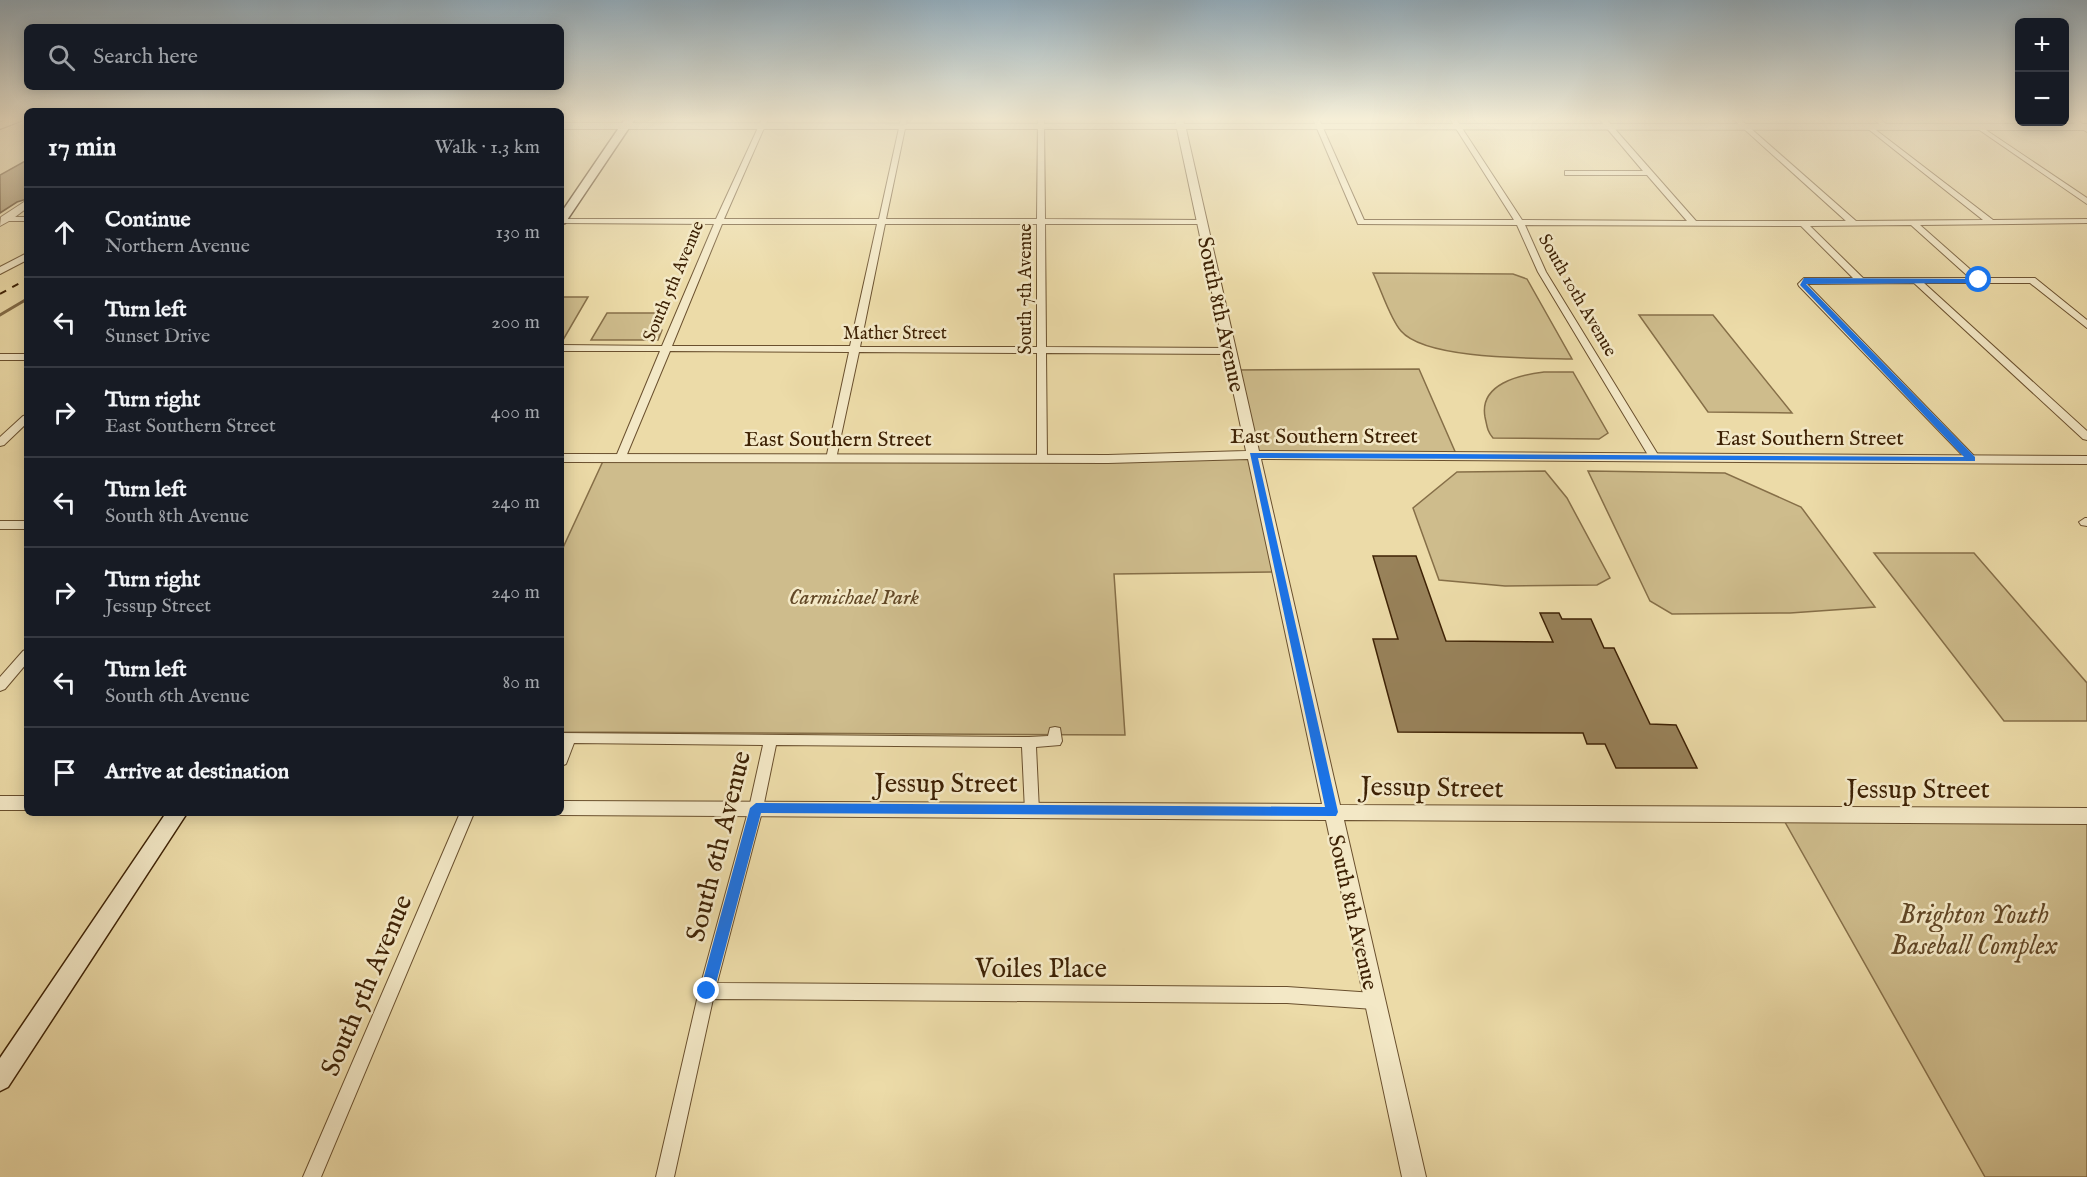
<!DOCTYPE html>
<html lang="en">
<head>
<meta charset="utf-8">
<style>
  :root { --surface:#171b24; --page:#242831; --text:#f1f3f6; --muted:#9ea1a6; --line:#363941 }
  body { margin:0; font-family:"IM FELL English",serif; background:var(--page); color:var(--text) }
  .controls { position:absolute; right:18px; top:18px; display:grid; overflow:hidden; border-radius:9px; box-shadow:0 3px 15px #0003 }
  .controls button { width:54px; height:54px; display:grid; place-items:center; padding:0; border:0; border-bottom:2px solid var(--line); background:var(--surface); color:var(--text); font:30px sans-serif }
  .stop { position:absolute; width:18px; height:18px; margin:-14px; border:4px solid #1a73e8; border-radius:50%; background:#fff }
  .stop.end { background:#1a73e8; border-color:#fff; box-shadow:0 2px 6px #0008 }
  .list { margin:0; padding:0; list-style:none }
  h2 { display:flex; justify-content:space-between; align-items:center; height:78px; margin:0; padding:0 24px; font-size:26px }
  h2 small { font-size:20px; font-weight:400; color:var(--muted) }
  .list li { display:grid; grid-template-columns:39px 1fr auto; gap:18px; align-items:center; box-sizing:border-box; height:90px; padding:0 24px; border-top:2px solid var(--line) }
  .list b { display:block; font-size:22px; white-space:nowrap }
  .list p { margin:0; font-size:20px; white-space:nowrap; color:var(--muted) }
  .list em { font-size:20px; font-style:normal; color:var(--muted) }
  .icon { flex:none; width:33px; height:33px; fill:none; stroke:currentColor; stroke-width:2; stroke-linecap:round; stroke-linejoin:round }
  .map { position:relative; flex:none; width:2087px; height:1177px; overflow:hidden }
  .search { position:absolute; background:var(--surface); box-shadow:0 3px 15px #0003; left:24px; top:24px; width:540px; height:66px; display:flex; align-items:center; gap:15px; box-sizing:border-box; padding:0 21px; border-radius:9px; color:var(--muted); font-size:22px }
  .panel { position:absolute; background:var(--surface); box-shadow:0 3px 15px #0003; left:24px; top:108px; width:540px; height:708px; border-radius:9px }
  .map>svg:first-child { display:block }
  .green { fill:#cebc8c; stroke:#866f48; stroke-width:1.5 }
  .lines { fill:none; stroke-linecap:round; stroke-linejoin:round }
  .stream { stroke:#836b46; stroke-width:3 }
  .building { fill:#98825a; stroke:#3e2205; stroke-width:1.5 }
  .minor-casing { stroke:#6a502e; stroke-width:2 }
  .tertiary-casing { stroke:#6a502e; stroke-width:2 }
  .secondary-casing { stroke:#3e2205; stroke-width:3 }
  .trunk-casing { stroke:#3e2205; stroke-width:2 }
  .minor { fill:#f3e8c6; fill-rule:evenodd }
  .tertiary { fill:#f3e8c6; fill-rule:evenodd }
  .secondary { fill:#f3e8c6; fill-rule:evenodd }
  .trunk { fill:#ecdba8; fill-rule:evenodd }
  .rail { stroke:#3e2205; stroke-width:2; stroke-dasharray:7 7; stroke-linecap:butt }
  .route { fill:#1a73e8 }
  .labels { text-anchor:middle; stroke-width:5; stroke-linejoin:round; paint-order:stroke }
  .far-street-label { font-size:18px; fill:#3e2205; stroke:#f3e8c6 }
  .street-label { font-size:22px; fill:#3e2205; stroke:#f3e8c6 }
  .park-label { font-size:22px; font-style:italic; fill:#624827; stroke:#f3e8c6 }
  .near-street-label { font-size:27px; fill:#3e2205; stroke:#f3e8c6 }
  .near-park-label { font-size:27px; font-style:italic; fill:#624827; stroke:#f3e8c6 }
</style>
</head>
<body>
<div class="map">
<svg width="2087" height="1177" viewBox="0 0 2087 1177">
  <rect width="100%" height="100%" fill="#ecdba8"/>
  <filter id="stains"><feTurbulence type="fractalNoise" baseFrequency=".00333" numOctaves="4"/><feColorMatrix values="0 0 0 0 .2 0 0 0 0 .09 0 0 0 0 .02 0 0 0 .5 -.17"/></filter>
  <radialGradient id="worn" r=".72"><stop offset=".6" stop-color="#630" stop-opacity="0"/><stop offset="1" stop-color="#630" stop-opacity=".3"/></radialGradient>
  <!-- green -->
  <path class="green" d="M1373 273 1513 274 1527 279 1572 359C1535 358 1426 360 1401 331 1390 319 1381 289 1373 273Z
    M561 297H588L563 340H561Z
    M607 313H660L654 325 662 330 658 340H591Z
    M1639 315H1713L1792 413 1708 412Z
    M1419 369 1457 456 1253 455 1279 572 1114 574 1125 735 561 732V552L604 459 1253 455 1234 370Z
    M1544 372H1573L1608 433 1599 439 1493 438C1487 431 1487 426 1485 417 1479 384 1519 375 1544 372Z
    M1545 471 1567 498 1610 578 1597 585 1505 586 1439 580 1413 508 1457 472Z
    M1588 471 1725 473 1801 507 1875 607 1790 613 1672 614 1650 601Z
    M1874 553H1974L2087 683V721H2004Z
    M1781 815 2087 816V1177H1985Z"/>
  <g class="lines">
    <!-- stream -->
    <path class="stream" d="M0 315 27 299"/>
  </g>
  <!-- building -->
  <path class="building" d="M27 160V199L17 202 0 213V175Z
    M1373 556H1416L1446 641 1553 642 1540 613H1559L1562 619H1591L1604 648H1614L1650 724 1676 725 1697 768H1616L1605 744H1587L1583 733 1398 732 1373 639H1398Z"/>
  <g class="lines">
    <defs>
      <path id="minor" d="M762 119H768L724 219H879L901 119H907L886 219H1037L1038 119H1044L1045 219 1202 220 1206 222 1202 224H1045L1046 347 1230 348 1235 351 1230 354 1046 353 1047 459 1042 462 1037 459V353L859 352 836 459 831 462 826 459 849 352 670 351 625 459 620 462 616 461 615 459 660 351H561V345L662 346 714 224 561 223V219H716ZM722 224H877L850 346H672ZM885 224H1037V347H860Z
        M1313 119H1319L1364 220H1514L1450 119H1456L1522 220 1687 221 1647 175H1565V171H1643L1599 119H1606L1696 221H1846L1733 119H1740L1856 221 1983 220 1867 128 1872 127 1993 220 2087 219V223L1920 225 1980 278H2035L2087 320V328L2030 283H1924L2087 431V440L2083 439 1914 283 1807 284 1977 459 1972 462 1968 461 1799 286 1798 284 1804 278H1853L1801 226 1525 225 1546 272 1660 458 1659 460H1651L1538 272 1517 225 1358 224ZM1911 225 1970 278H1863L1810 226Z
        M1873 119H1880L1891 128 1886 129Z
        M2067 119H2075L2087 127V132Z
        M1980 126 2087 198V204L1978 129 1977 128Z
        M24 202H27V208L15 217H27V221H9L0 226 1 217Z
        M0 354H27V360H0Z
        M27 415V423L4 445 0 446V437L23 416Z
        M2085 518H2087V526L2081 525 2079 522Z
        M0 521H27V529H0Z
        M27 649V663L5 689 0 691V677L23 651Z
        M1055 727 1060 728 1062 741 1060 745 1036 747 1039 811 1037 815 1032 817 1027 815 1025 811 1022 747 776 745 763 808 717 983 1287 987 1374 993 1380 995 1382 1001 1380 1007 1374 1009 1287 1003 713 999 674 1177H656L699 991 749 808 763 745 574 743 566 764 561 766V733L1029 737 1048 736 1050 728Z
        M460 813H474L321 1177H303Z"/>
      <path id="tertiary" d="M1175 119H1183L1184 124H2087V130L1186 129 1259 451 2087 456V464L1261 459 1340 805 2087 808V824L1344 820 1426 1177H1402L1326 820 561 815 555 813H561V801L1322 804 1248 459 1108 463 561 462V454L1108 455 1246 451 1177 129H561V123L1176 124Z
        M27 253V260L0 274V267Z
        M0 796H27V810H0Z"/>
      <path id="secondary" d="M625 119H635L565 223 561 224V213Z
        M166 813H187L8 1087 0 1091V1058Z"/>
      <path id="trunk" d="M10 119H26L0 129V122Z"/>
    </defs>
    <!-- minor casing -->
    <use href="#minor" class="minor-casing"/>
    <!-- tertiary casing -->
    <use href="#tertiary" class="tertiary-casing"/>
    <!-- secondary casing -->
    <use href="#secondary" class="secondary-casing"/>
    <!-- trunk casing -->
    <use href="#trunk" class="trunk-casing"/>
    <!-- minor -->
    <use href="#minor" class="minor"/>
    <!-- tertiary -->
    <use href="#tertiary" class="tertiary"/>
    <!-- secondary -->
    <use href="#secondary" class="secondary"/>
    <!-- trunk -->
    <use href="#trunk" class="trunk"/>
    <!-- rail -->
    <path class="rail" d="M0 294 27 279"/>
  </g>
  <!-- sky -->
  <linearGradient id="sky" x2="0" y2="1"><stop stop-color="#92aab8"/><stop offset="0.42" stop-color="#f6efd8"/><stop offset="1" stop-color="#f6efd8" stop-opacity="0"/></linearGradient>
  <rect width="2087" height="284" fill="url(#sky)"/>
  <!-- route -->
  <path class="route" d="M1804 278 1982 279 1979 283 1806 284 1975 457V461L1258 458 1338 812 1336 816 761 813 714 991 707 997 702 995 700 991 750 808 756 803 1325 807 1250 453 1964 457 1800 285Z"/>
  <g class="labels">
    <!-- far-street labels -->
    <g class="far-street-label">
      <text transform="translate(673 281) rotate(-67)" y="6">South 5th Avenue</text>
      <text transform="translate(1025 289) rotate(-90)" y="6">South 7th Avenue</text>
      <text transform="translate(1578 295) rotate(60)" y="6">South 10th Avenue</text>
      <text x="895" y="339">Mather Street</text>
    </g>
    <!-- street labels -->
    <g class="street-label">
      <text transform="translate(1222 314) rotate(78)" y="8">South 8th Avenue</text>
      <text x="1324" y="443">East Southern Street</text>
      <text x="1810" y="445">East Southern Street</text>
      <text x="838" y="446">East Southern Street</text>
      <text transform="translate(1354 912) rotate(77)" y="8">South 8th Avenue</text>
    </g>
    <!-- park labels -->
    <g class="park-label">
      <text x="854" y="604">Carmichael Park</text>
    </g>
    <!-- near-street labels -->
    <g class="near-street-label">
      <text x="946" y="792">Jessup Street</text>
      <text transform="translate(1432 787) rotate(1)" y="9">Jessup Street</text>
      <text x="1918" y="798">Jessup Street</text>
      <text transform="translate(718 846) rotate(-76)" y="9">South 6th Avenue</text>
      <text x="1041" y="977">Voiles Place</text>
      <text transform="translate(366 985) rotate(-67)" y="9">South 5th Avenue</text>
    </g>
    <!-- near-park labels -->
    <g class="near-park-label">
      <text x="1974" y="923">Brighton Youth<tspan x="1974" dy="31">Baseball Complex</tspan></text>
    </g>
  </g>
  <rect width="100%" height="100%" filter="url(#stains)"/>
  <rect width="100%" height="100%" fill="url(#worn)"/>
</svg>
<div class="controls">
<button>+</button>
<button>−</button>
</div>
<div class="stop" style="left:1979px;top:280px"></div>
<div class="stop end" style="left:707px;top:991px"></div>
<div class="search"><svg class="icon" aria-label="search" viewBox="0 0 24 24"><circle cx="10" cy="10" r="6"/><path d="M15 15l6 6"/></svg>Search here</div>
<section class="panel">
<h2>17 min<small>Walk · 1.3 km</small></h2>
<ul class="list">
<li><svg class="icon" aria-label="ahead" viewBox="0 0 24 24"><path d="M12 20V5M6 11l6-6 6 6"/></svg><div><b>Continue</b><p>Northern Avenue</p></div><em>130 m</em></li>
<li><svg class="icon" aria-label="left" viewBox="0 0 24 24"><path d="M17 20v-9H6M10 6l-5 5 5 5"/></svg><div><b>Turn left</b><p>Sunset Drive</p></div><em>200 m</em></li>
<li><svg class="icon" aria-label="right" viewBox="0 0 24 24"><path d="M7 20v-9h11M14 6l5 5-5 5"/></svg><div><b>Turn right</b><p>East Southern Street</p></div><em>400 m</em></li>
<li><svg class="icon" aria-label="left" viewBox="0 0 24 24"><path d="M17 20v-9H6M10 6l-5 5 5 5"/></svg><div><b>Turn left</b><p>South 8th Avenue</p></div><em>240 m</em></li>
<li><svg class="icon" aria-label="right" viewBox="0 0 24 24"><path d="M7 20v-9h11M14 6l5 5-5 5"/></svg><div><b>Turn right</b><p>Jessup Street</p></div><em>240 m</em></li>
<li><svg class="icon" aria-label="left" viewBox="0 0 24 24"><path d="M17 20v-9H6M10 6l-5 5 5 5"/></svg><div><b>Turn left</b><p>South 6th Avenue</p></div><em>80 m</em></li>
<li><svg class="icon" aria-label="arrive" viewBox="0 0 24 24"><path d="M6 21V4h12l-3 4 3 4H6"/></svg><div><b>Arrive at destination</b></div></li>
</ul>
</section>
</div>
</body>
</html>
